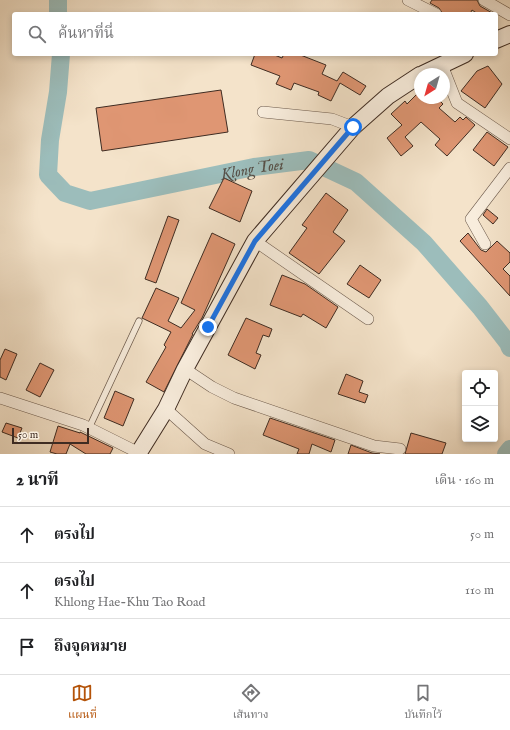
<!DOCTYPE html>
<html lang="th">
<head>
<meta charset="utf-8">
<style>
  :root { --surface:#fff; --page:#f6f6f6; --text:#202124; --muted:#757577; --line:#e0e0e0; --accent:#b45309 }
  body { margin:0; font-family:"IM FELL English","Noto Serif Thai",serif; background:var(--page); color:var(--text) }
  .controls { position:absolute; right:12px; bottom:12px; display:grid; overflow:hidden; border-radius:4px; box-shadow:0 2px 6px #0003 }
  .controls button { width:36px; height:36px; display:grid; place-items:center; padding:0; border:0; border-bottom:1px solid var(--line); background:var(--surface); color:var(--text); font:20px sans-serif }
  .compass { position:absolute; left:414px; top:68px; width:36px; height:36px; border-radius:50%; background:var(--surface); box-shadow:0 2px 6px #0003; rotate:217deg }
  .scale { position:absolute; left:12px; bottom:10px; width:77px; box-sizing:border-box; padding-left:4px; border:2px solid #3f2c22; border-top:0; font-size:11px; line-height:14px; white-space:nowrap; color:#3f2c22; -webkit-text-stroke:3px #f8eddd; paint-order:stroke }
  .stop { position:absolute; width:12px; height:12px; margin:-9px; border:3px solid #1a73e8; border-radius:50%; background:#fff }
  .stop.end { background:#1a73e8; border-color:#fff; box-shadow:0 1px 4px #0008 }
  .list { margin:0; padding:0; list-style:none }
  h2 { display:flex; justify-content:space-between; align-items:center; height:52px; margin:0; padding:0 16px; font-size:17px }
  h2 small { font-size:13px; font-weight:400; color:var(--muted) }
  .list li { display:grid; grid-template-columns:26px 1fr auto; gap:12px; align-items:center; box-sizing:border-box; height:56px; padding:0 16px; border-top:1px solid var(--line) }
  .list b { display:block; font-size:15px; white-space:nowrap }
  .list p { margin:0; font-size:13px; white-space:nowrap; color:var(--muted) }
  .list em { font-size:13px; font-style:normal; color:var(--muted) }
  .icon { flex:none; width:22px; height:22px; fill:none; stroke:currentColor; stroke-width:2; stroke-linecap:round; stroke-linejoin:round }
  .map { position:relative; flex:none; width:510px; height:454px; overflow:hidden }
  .search { position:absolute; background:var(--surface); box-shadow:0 2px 6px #0003; left:12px; right:12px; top:12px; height:44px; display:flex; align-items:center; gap:10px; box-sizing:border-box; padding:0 14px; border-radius:4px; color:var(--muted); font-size:15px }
  .sheet { height:220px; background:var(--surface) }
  nav { display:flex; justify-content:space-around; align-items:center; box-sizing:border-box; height:56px; border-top:1px solid var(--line); background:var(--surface); font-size:11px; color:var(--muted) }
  nav a { display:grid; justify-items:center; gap:2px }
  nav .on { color:var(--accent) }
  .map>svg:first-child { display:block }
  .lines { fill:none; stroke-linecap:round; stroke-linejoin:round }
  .river { stroke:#9cbdbb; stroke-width:18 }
  .building { fill:#df9673; stroke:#3f2c22 }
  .lane-casing { stroke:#6c5a4c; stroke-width:7 }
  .street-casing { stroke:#6c5a4c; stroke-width:12 }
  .secondary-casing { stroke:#3f2c22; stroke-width:18 }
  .lane { stroke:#f8eddd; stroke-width:5.5 }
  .street { stroke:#f8eddd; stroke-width:11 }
  .secondary { stroke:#f8eddd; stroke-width:16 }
  .route { stroke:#1a73e8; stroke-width:5 }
  .labels { text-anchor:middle; stroke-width:3; stroke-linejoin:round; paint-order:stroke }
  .water-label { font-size:16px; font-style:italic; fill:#565048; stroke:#f8eddd }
</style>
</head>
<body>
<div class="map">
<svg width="510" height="454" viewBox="0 0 510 454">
  <rect width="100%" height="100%" fill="#f4e3ca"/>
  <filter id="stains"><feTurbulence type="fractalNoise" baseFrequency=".005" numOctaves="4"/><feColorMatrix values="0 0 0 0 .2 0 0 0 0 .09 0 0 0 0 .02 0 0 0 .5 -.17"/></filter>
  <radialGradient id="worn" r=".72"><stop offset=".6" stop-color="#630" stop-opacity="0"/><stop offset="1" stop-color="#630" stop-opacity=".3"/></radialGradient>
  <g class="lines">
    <!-- river -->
    <g class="river">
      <path d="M58 0V14"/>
      <path id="s1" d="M61 54 58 92 50 140 48 175 65 193 90 201 254 167 309 160 356 182 424 243 480 307 508 343 510 348"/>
      <path d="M506 454 510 449"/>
    </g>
  </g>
  <!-- building -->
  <path class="building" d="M432 0H477L480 6 494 14H478L472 10 470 14H443L439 8 430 3Z
    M255 54H272L282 58 284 54H298L326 65 322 74 337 81 343 72 366 86 360 95 340 83 331 101 318 95 319 92 294 83 291 90 276 84 280 76 251 65Z
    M488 66 502 84 485 108 461 91 477 71Z
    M221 90 228 132 102 151 96 108Z
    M420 91V98H437L443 104 439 108 455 122 460 117 463 120 466 117 475 125 447 156 435 145 440 139 421 122 405 137 413 146 401 156 387 138 402 125 391 114 405 101 407 104Z
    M487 132 508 147 494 166 473 150Z
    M224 178 252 191 240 222 209 208Z
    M326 193 348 210 333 232 345 241 319 274 289 253 307 228 302 225Z
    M487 209 498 218 493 224 483 215Z
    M168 216 179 220 156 283 145 279Z
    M212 233 235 244 202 318 192 334H193L164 392 146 382 166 347 164 345 171 332 142 318 156 288 179 298 168 321 181 328 195 310 181 303Z
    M468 233 481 250 486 252 497 241 510 253V262L503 269 510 276V296L460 241Z
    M360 265 381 280 369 298 347 284Z
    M282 275 305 284 338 307 326 328 303 314 301 317 270 305Z
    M246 318 272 329 269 337 263 335 256 353 261 355 255 369 228 355Z
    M5 349 17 354 6 380 0 377V360Z
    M40 363 54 370 40 397 26 390Z
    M346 374 363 381 359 392 368 395 365 403 338 394Z
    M115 391 134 399 123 426 104 418Z
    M270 418 335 440 331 452 312 444 309 454H297L299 449 263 435Z
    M6 423 22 428 18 438 2 432Z
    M58 426 80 433V432L113 448 110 454H86L70 444 66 454H57L50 452Z
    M411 433 446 443 442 454H405Z
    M351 445 372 453 380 454H348Z"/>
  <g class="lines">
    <defs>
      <path id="lane" d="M89 428 139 321"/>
      <path id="street" d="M408 0 436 14
        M484 0 510 15
        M442 65 457 103 510 139
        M263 112 332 119 353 127
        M255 241 368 319
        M485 244 471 219 510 168
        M185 369 212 387 234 398 374 446 400 449
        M0 398 83 425 139 453
        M166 409 205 444 229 454"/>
      <path id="secondary" d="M496 40 510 34
        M423 74 465 54
        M138 454 166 409 185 369 255 241 353 127 388 96 420 75"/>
    </defs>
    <!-- lane casing -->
    <use href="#lane" class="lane-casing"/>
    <!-- street casing -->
    <use href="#street" class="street-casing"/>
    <!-- secondary casing -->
    <use href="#secondary" class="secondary-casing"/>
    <!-- lane -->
    <use href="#lane" class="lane"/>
    <!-- street -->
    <use href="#street" class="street"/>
    <!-- secondary -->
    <use href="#secondary" class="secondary"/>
  </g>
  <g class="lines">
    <!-- route -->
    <path class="route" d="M208 327 255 241 353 127"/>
  </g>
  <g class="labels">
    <!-- water labels -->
    <g class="water-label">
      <text dy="6" stroke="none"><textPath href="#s1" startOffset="338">Klong Toei</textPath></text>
    </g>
  </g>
  <rect width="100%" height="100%" filter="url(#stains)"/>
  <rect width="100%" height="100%" fill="url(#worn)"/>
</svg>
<div class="controls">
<button><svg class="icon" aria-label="locate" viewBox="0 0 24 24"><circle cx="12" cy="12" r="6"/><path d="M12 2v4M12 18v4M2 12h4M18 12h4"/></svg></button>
<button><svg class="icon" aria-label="layers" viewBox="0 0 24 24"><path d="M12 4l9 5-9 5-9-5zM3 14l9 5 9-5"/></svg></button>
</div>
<svg class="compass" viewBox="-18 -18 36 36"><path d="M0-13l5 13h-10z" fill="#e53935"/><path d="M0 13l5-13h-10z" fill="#757577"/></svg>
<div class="scale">50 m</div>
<div class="stop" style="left:353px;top:127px"></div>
<div class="stop end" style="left:208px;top:327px"></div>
<div class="search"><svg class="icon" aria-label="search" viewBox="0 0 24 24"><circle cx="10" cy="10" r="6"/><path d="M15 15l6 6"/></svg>ค้นหาที่นี่</div>
</div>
<section class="sheet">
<h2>2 นาที<small>เดิน · 160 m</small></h2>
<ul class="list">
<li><svg class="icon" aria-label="ahead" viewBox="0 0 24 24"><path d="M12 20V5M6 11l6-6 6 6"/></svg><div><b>ตรงไป</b></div><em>50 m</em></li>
<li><svg class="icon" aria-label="ahead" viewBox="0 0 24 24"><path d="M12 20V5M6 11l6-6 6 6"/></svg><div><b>ตรงไป</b><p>Khlong Hae-Khu Tao Road</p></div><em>110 m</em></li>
<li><svg class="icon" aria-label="arrive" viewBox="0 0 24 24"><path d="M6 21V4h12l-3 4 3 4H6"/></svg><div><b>ถึงจุดหมาย</b></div></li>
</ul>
</section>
<nav>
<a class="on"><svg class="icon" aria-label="map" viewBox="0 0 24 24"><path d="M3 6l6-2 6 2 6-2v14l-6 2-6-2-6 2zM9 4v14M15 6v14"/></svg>แผนที่</a>
<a><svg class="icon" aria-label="directions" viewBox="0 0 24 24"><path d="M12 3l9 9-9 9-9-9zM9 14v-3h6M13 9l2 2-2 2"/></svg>เส้นทาง</a>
<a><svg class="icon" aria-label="saved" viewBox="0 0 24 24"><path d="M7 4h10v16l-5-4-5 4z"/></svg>บันทึกไว้</a>
</nav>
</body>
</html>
